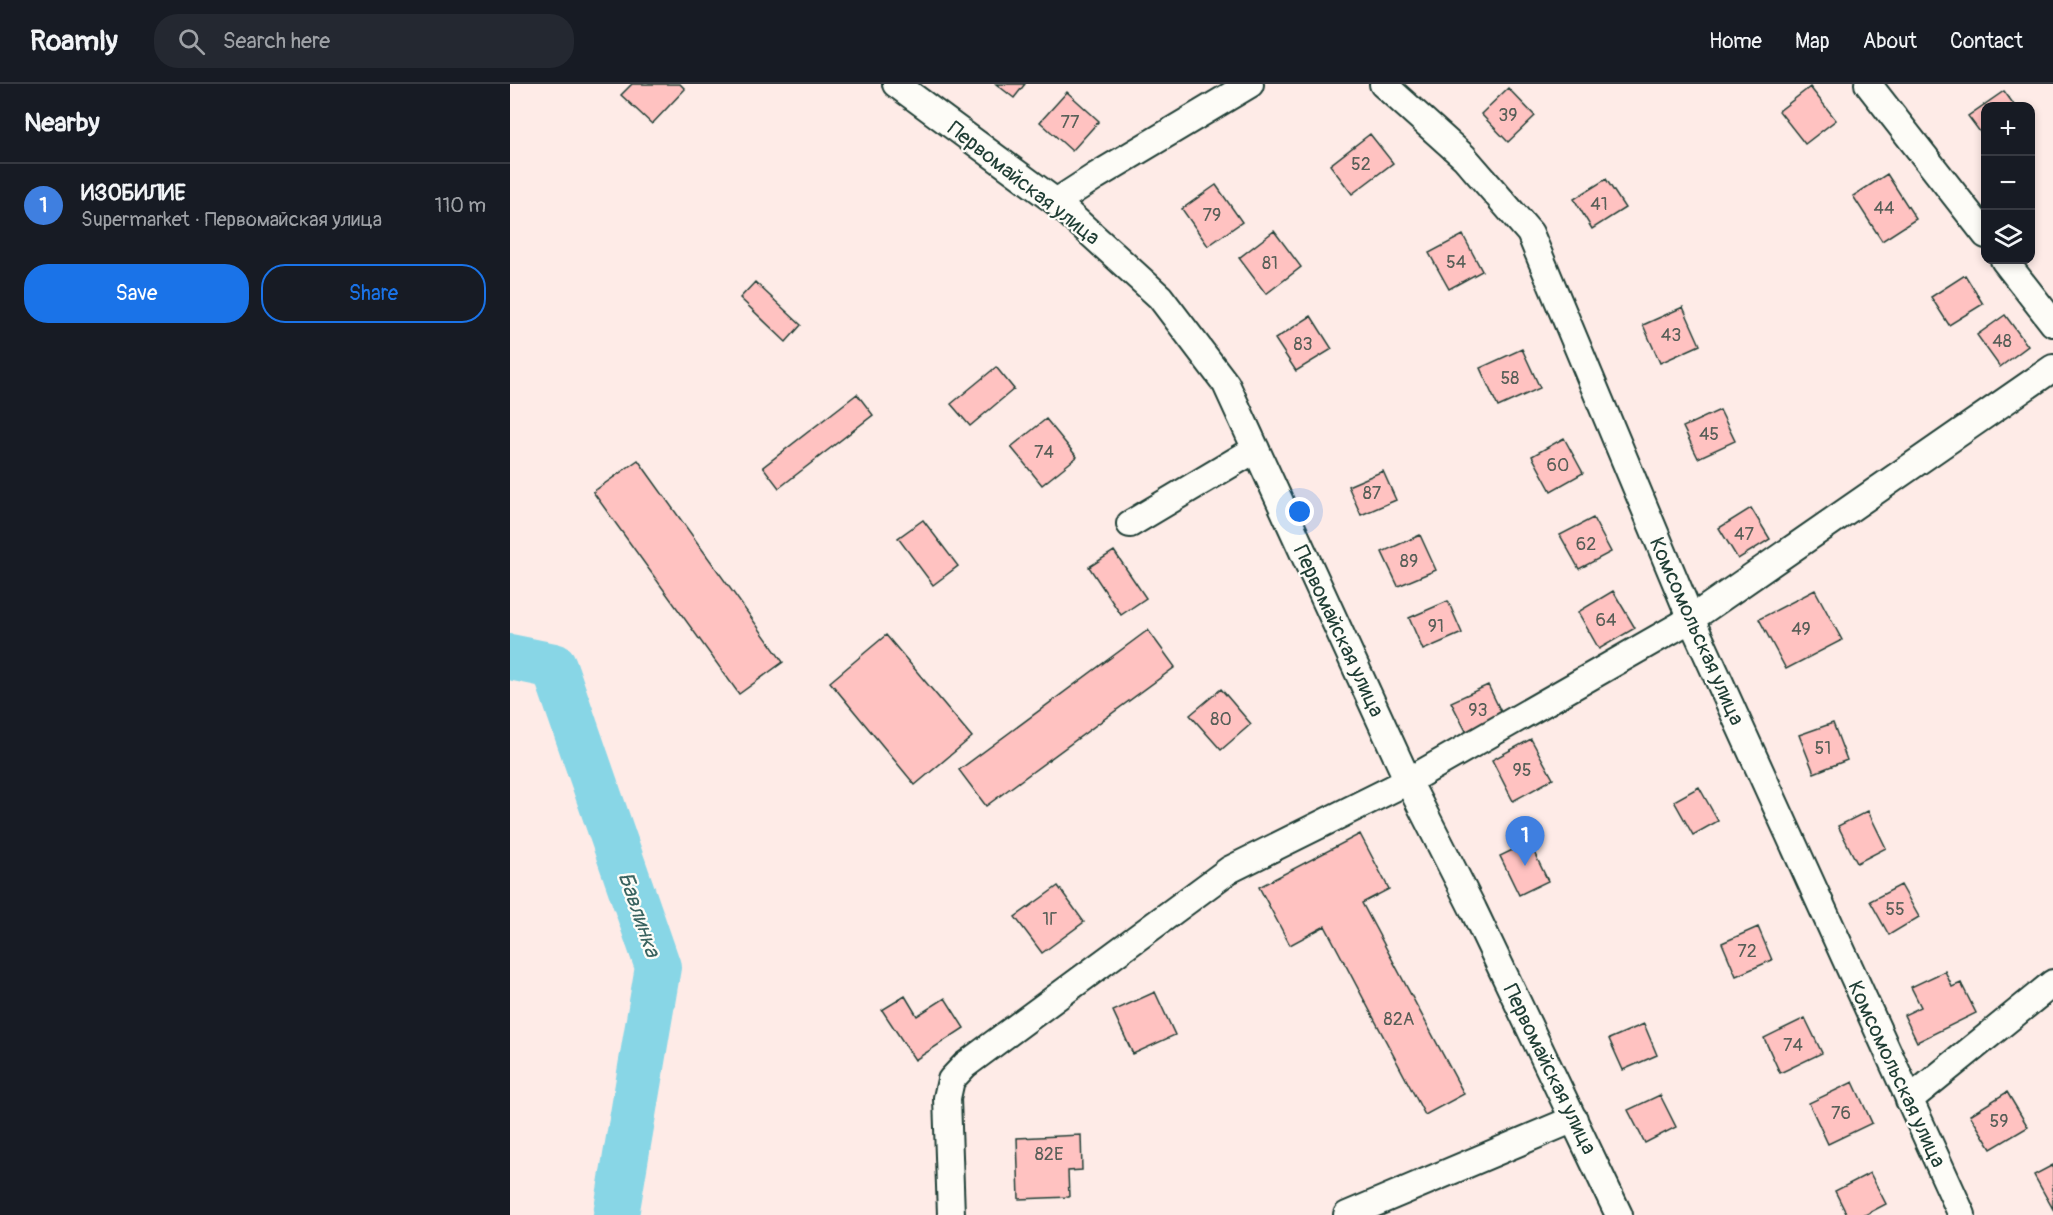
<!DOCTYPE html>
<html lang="en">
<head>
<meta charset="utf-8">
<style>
  :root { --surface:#171b24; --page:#242831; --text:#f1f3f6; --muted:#9ea1a6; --line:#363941; --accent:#1a73e8 }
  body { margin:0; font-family:Pangolin,sans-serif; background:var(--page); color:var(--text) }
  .controls { position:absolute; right:18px; top:18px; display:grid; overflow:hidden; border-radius:12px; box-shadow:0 3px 9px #0003 }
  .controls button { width:54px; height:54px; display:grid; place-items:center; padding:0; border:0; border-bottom:2px solid var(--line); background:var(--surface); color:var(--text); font:30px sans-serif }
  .you { position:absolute; left:790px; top:428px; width:21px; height:21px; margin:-15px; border:4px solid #fff; border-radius:50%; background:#1a73e8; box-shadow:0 0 0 9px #1a73e833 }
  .badge { display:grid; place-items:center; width:39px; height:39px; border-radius:50%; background:var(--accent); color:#fff; font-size:20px; font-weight:700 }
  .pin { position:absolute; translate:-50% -50px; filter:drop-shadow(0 2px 3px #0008) }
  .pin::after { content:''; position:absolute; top:32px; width:21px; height:18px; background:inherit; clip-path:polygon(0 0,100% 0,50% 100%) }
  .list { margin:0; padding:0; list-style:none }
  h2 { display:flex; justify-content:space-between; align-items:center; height:78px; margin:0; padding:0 24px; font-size:26px }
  h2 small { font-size:20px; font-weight:400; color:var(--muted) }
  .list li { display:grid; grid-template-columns:39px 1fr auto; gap:18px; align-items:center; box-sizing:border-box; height:84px; padding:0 24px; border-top:2px solid var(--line) }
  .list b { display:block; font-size:22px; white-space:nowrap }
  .list p { margin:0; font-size:20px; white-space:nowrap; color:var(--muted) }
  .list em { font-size:20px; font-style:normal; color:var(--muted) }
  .actions { display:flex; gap:12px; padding:18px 24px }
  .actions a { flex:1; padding:14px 0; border:2px solid var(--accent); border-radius:24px; text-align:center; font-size:21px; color:var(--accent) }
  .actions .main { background:var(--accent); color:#fff }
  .icon { flex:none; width:33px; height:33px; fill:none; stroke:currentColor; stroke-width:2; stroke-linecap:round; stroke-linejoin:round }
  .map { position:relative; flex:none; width:1543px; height:1131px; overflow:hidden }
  header { display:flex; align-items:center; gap:36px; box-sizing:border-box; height:84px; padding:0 30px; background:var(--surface); border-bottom:2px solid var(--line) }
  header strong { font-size:28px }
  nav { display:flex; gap:33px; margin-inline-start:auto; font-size:21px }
  .search { width:420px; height:54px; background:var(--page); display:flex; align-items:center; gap:15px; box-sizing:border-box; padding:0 21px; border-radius:24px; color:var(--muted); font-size:22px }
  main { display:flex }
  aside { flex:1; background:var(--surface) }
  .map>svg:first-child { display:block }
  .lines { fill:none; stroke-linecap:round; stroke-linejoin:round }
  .river { stroke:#88d6e6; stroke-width:46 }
  .building { fill:#ffc2c1; stroke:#1f3d34; stroke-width:1.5 }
  .minor-casing { stroke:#1f3d34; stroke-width:30 }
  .minor { stroke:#fdfcf7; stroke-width:26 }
  .labels { text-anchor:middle; stroke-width:4.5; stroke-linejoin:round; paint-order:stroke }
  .number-label { font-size:18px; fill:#575e57 }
  .street-label { font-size:21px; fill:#1f3d34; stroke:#fdfcf7 }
  .water-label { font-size:22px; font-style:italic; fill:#396360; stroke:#fdfcf7 }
</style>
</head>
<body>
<header>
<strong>Roamly</strong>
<div class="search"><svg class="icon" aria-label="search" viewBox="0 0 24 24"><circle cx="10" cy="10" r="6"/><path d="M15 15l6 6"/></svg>Search here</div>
<nav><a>Home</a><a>Map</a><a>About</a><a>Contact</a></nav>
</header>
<main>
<aside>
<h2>Nearby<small></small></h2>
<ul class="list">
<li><span class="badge" style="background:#3f7fe0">1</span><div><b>ИЗОБИЛИЕ</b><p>Supermarket · Первомайская улица</p></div><em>110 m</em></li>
</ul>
<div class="actions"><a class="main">Save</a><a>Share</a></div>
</aside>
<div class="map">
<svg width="1543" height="1131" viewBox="0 0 1543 1131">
  <rect width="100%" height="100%" fill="#feebe7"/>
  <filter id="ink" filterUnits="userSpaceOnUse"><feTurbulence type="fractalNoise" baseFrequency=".0167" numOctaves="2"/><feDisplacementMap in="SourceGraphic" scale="12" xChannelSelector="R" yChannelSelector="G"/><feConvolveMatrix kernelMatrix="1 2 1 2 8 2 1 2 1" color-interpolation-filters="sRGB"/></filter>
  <g filter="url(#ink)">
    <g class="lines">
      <!-- river -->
      <path class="river" d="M0 573 44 582 148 883 106 1131"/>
    </g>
    <!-- building -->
    <path class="building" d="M122 0H170L175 5 142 40 111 11Z
      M486 0H515L504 14Z
      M1300 3 1326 36 1295 60 1269 27Z
      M998 4 1025 32 998 58 971 30Z
      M1494 7 1505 22H1476V56L1458 32Z
      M557 8 589 37 562 67 530 38Z
      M860 50 883 79 842 110 820 81Z
      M1377 90 1406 135 1372 157 1343 112Z
      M1096 95 1115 124 1082 145 1064 115Z
      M706 101 732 138 698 162 672 125Z
      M764 147 791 183 756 210 729 174Z
      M953 151 972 187 939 205 919 169Z
      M1455 191 1473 220 1439 241 1421 213Z
      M245 198 291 241 276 258 230 214Z
      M1173 223 1190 261 1150 279 1133 241Z
      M1495 231 1518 262 1490 283 1467 251Z
      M801 232 822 265 786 287 765 255Z
      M1012 265 1030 304 988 323 970 284Z
      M486 283 504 305 460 342 441 320Z
      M347 310 363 331 269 404 253 383Z
      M1210 326 1225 357 1188 374 1173 343Z
      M536 335 567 373 532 401 501 363Z
      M1054 354 1073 389 1041 407 1022 372Z
      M128 376 273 578 229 610 83 408Z
      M873 387 886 416 851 431 838 402Z
      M1241 424 1260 455 1228 475 1209 444Z
      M1083 434 1101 468 1069 485 1050 451Z
      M413 436 448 482 423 501 388 454Z
      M910 451 926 486 888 502 872 468Z
      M604 467 636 514 611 531 579 483Z
      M1305 506 1332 556 1276 585 1249 535Z
      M1103 507 1125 544 1089 565 1068 528Z
      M938 517 952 549 913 566 899 534Z
      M638 546 665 583 476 722 449 686Z
      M376 551 462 653 405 701 320 598Z
      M978 601 994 634 958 651 941 618Z
      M711 605 741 640 711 666 680 631Z
      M1323 639 1337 676 1304 689 1289 651Z
      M1021 655 1043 695 1003 717 982 676Z
      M1189 703 1208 737 1183 751 1164 717Z
      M1358 727 1376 764 1347 779 1328 742Z
      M850 750 879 805 852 819 954 1010 915 1031 815 842 780 861 749 803Z
      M1019 758 1038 797 1009 811 990 772Z
      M1391 801 1409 833 1379 851 1360 817Z
      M548 802 574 838 532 869 505 833Z
      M1248 843 1262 876 1226 892 1212 859Z
      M1435 887 1442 903 1451 899 1466 929 1407 958 1394 931 1411 923 1401 903Z
      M645 908 665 951 623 970 603 927Z
      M395 912 407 932 435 914 454 944 405 976 372 926Z
      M1295 934 1312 969 1270 989 1254 954Z
      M1134 940 1147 971 1113 986 1099 955Z
      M1343 998 1362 1039 1318 1060 1299 1019Z
      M1497 1008 1518 1043 1481 1065 1460 1031Z
      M1150 1011 1166 1043 1135 1059 1118 1026Z
      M571 1051 572 1086 558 1087 559 1113 509 1115 507 1054Z
      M1543 1081V1125L1524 1091Z
      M1360 1089 1376 1120 1355 1131H1337L1325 1107Z"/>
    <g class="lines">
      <defs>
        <path id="minor" d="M386 0 546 118 650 213 716 300 898 697 963 825 1109 1131
          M873 0 954 73 1020 149 1181 535 1452 1131
          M1358 0 1476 151
          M546 118 586 92 740 0
          M1494 176 1543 239
          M620 440 746 365
          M1399 1016 1543 899
          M441 1131 437 1014 441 996 455 981 719 786 898 697 1181 535 1543 284
          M837 1131 1064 1035"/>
      </defs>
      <!-- minor casing -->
      <use href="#minor" class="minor-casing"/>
      <!-- minor -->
      <use href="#minor" class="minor"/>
    </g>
  </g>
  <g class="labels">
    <!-- number labels -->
    <g class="number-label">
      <text x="998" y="37">39</text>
      <text x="560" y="44">77</text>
      <text x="851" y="86">52</text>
      <text x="1089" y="126">41</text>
      <text x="1374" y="130">44</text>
      <text x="702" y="137">79</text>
      <text x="946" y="184">54</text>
      <text x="760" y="185">81</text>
      <text x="1161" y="257">43</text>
      <text x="1492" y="263">48</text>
      <text x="793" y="266">83</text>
      <text x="1000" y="300">58</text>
      <text x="1199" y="356">45</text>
      <text x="534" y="374">74</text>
      <text x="1048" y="387">60</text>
      <text x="862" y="415">87</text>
      <text x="1234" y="456">47</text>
      <text x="1076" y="466">62</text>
      <text x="899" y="483">89</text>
      <text x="1096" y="542">64</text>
      <text x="926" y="548">91</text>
      <text x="1291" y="551">49</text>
      <text x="968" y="632">93</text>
      <text x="711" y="641">80</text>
      <text x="1313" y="670">51</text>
      <text x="1012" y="692">95</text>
      <text x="1385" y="831">55</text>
      <text x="540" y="841">1Г</text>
      <text x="1237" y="873">72</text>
      <text x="889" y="941">82А</text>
      <text x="1283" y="967">74</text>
      <text x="1331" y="1035">76</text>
      <text x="1489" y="1043">59</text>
      <text x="539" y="1076">82Е</text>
    </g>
    <!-- street labels -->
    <g class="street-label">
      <text transform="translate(514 99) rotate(38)" y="7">Первомайская улица</text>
      <text transform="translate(829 547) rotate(65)" y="7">Первомайская улица</text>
      <text transform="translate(1187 547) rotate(66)" y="7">Комсомольская улица</text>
      <text transform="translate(1040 985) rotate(64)" y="7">Первомайская улица</text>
      <text transform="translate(1387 990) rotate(65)" y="7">Комсомольская улица</text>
    </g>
    <!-- water labels -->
    <g class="water-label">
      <text transform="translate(130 830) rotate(71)" y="8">Бавлинка</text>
    </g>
  </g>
</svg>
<div class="controls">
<button>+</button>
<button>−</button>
<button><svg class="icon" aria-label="layers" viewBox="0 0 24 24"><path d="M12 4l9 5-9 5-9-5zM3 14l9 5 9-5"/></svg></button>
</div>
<div class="you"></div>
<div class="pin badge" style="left:1015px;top:782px;background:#3f7fe0">1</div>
</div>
</main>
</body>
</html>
